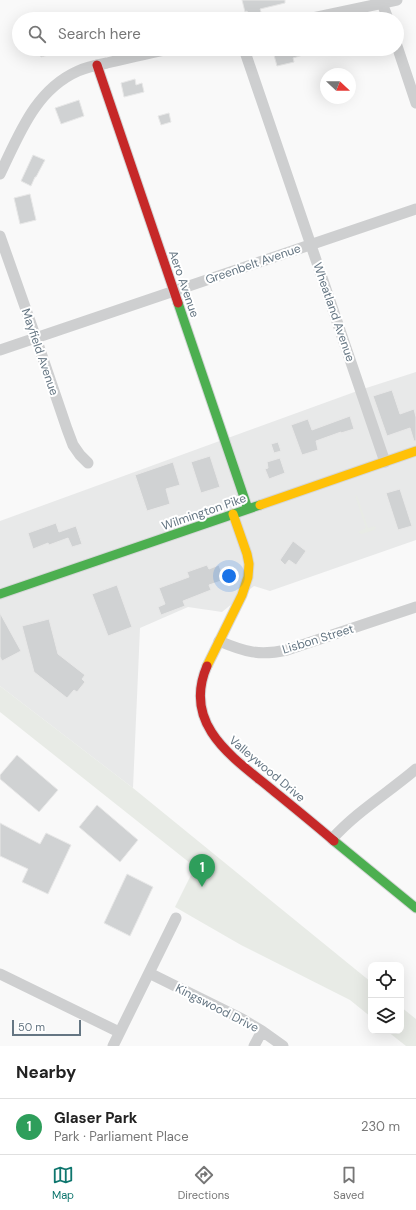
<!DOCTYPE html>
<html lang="en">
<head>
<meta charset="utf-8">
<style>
  :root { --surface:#fff; --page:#f6f6f6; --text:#222; --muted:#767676; --line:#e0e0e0; --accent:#0f766e }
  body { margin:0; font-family:"DM Sans",sans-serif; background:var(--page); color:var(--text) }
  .controls { position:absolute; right:12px; bottom:12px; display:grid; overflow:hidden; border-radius:8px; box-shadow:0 4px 16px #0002 }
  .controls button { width:36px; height:36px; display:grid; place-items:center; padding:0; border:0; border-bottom:1px solid var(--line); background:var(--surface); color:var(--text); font:20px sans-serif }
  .compass { position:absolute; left:320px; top:68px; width:36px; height:36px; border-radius:50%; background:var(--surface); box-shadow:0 4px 16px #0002; rotate:112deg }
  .scale { position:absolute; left:12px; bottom:10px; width:69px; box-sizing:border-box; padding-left:4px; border:2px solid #657683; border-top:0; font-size:11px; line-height:14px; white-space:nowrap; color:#657683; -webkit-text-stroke:3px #fff; paint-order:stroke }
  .you { position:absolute; left:229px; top:576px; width:14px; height:14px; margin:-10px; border:3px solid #fff; border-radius:50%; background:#1a73e8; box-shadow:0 0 0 6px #1a73e833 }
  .badge { display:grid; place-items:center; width:26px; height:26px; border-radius:50%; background:var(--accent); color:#fff; font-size:13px; font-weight:700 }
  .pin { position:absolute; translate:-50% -33px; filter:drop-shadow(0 1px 2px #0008) }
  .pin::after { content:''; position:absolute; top:21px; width:14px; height:12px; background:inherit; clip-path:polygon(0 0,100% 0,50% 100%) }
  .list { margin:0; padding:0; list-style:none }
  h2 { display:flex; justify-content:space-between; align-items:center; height:52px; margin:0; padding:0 16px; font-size:17px }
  h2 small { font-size:13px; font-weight:400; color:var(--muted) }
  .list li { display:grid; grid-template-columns:26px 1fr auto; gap:12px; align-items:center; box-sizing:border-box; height:56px; padding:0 16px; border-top:1px solid var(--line) }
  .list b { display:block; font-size:15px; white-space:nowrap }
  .list p { margin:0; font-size:13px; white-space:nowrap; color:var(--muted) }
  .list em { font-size:13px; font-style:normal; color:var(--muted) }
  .icon { flex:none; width:22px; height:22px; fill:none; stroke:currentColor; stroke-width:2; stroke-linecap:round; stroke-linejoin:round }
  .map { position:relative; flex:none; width:416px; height:1046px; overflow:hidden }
  .search { position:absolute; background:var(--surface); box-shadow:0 4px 16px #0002; left:12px; right:12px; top:12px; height:44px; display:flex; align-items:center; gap:10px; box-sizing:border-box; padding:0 14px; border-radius:22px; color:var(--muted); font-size:15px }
  .sheet { height:108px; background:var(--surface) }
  nav { display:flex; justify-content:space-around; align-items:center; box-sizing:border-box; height:56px; border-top:1px solid var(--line); background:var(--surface); font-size:11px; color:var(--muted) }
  nav a { display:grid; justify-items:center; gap:2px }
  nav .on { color:var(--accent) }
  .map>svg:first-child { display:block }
  .built { fill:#e8e9e9 }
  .green { fill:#e8ebe6 }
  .building { fill:#d0d2d3; stroke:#e8e8e8 }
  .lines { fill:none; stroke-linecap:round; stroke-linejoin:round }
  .fast-casing { stroke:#d5d6d7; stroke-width:11 }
  .slow-casing { stroke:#d5d6d7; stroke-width:11 }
  .jam-casing { stroke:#d5d6d7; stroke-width:11 }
  .street { stroke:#cecfd0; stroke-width:11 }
  .fast { stroke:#4caf50; stroke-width:9 }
  .slow { stroke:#ffc107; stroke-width:9 }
  .jam { stroke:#c62828; stroke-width:9 }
  .labels { text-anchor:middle; stroke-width:4; stroke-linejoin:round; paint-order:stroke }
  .street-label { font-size:12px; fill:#657683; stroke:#fff }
</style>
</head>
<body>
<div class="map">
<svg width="416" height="1046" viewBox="0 0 416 1046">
  <rect width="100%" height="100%" fill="#f9f9f9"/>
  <!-- built -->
  <path class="built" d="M416 372V540L270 591 254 586 222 612 188 607 140 628 133 788 0 686V521L360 390Z"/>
  <!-- green -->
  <path class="green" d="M355 495 357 496 368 528 375 526 376 528 374 530 361 534 358 532 366 528Z
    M0 686 133 788 371 982V1017L350 1000 241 945 175 907 195 867 0 712Z
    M401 1007 416 1019V1046H406L387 1031H401Z"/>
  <!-- building -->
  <path class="building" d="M242 0H285V3L260 9 262 15 249 18 247 11 245 12Z
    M38 49H61V51L41 57Z
    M275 49H302L303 55 293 58 294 62 277 66 274 55 276 54Z
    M135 79 136 85 142 83 144 92 124 97 121 83Z
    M79 100 84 116 61 124 55 108Z
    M169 113 171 122 161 125 158 116Z
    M33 155 45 160 36 177H35L31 186 21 181Z
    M30 194 36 220 20 224 14 198Z
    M392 390 400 414 414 409 416 417V441H414L410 428 387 436 373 396Z
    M350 416 354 429 341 433V432L316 441 318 450 302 455 291 425 308 419 312 430Z
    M278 442 281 451 274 453 271 444Z
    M210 456 220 487 201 493 191 462Z
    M280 458 285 473 269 479 265 469 268 468 267 462Z
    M173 462 180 485 166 489 170 504 147 511 135 475Z
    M400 489 412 526 398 530 386 493Z
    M56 523 59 532 76 526 82 544 72 547 68 538 49 545 48 543 33 549 28 533Z
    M293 541 306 551 296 565 289 560 285 565 280 560Z
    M207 565 209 569 219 565 224 580 209 585 211 590 183 601 185 606 161 615 158 607 165 604 159 588 189 577 187 572Z
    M117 585 132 627 108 636 92 594Z
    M0 613 21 651 2 661 0 657Z
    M49 619 58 654 85 675 82 679 85 682 77 692 74 690 67 698 34 672 22 626Z
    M17 755 58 790 39 812 0 779V775Z
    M97 805 138 840 120 862 79 827Z
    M0 823 40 844 46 833 71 845 48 894 22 882 28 869 0 856Z
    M127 874 153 887 130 936 104 923Z"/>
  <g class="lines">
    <defs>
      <path id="fast" d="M178 303 248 509
        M0 594 260 505
        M334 841 416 908"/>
      <path id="slow" d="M260 505 416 451
        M207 666 242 595 248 577 249 564 247 554 233 514"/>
      <path id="jam" d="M97 65 178 303
        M207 666C182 724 232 757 270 788 292 806 313 823 334 841"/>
    </defs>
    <!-- fast casing -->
    <use href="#fast" class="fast-casing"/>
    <!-- slow casing -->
    <use href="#slow" class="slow-casing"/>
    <!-- jam casing -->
    <use href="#jam" class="jam-casing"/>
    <!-- street -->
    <path class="street" d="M382 3 388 19
      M308 19 397 0
      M397 46 416 103
      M244 49 385 462
      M0 174C19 135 35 90 78 71 87 67 97 65 107 63 128 58 149 53 170 49
      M0 236 36 338 67 429 73 445 80 455 88 463
      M0 350 416 209
      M219 641C245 652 259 656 287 650L416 607
      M332 839C356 812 388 793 416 769
      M149 973 242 1019 262 1031 283 1046
      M0 974 119 1032
      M113 1046 176 918
      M254 1046 262 1031"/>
    <!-- fast -->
    <use href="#fast" class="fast"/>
    <!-- slow -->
    <use href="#slow" class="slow"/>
    <!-- jam -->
    <use href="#jam" class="jam"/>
  </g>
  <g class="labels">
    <!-- street labels -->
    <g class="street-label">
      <text transform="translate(253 264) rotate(-19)" y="4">Greenbelt Avenue</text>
      <text transform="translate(184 284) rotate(71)" y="4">Aero Avenue</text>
      <text transform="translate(334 312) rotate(71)" y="4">Wheatland Avenue</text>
      <text transform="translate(40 352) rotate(71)" y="4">Mayfield Avenue</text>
      <text transform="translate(204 512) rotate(-19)" y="4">Wilmington Pike</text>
      <text transform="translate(318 639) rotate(-17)" y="4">Lisbon Street</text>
      <text transform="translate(267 769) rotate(40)" y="4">Valleywood Drive</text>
      <text transform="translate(217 1008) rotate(27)" y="4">Kingswood Drive</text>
    </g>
  </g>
</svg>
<div class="controls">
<button><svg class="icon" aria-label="locate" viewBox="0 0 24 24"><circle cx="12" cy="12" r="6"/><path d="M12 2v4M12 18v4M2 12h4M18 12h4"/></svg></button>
<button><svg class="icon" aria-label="layers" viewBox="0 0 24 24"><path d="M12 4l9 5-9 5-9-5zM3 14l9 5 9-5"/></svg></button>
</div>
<svg class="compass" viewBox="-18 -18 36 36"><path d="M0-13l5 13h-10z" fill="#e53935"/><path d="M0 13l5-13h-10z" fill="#767676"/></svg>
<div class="scale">50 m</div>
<div class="you"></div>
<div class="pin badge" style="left:202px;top:887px;background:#2e9e5b">1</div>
<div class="search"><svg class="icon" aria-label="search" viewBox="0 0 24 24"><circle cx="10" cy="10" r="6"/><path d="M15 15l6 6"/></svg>Search here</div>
</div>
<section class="sheet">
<h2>Nearby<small></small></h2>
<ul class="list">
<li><span class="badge" style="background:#2e9e5b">1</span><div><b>Glaser Park</b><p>Park · Parliament Place</p></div><em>230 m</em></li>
</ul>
</section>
<nav>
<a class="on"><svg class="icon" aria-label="map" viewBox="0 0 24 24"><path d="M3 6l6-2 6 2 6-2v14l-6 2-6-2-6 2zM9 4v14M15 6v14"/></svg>Map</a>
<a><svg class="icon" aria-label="directions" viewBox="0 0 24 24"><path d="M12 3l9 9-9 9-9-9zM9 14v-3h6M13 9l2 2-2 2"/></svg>Directions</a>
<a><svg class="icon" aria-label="saved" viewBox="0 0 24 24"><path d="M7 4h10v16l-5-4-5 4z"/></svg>Saved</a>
</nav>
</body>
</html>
